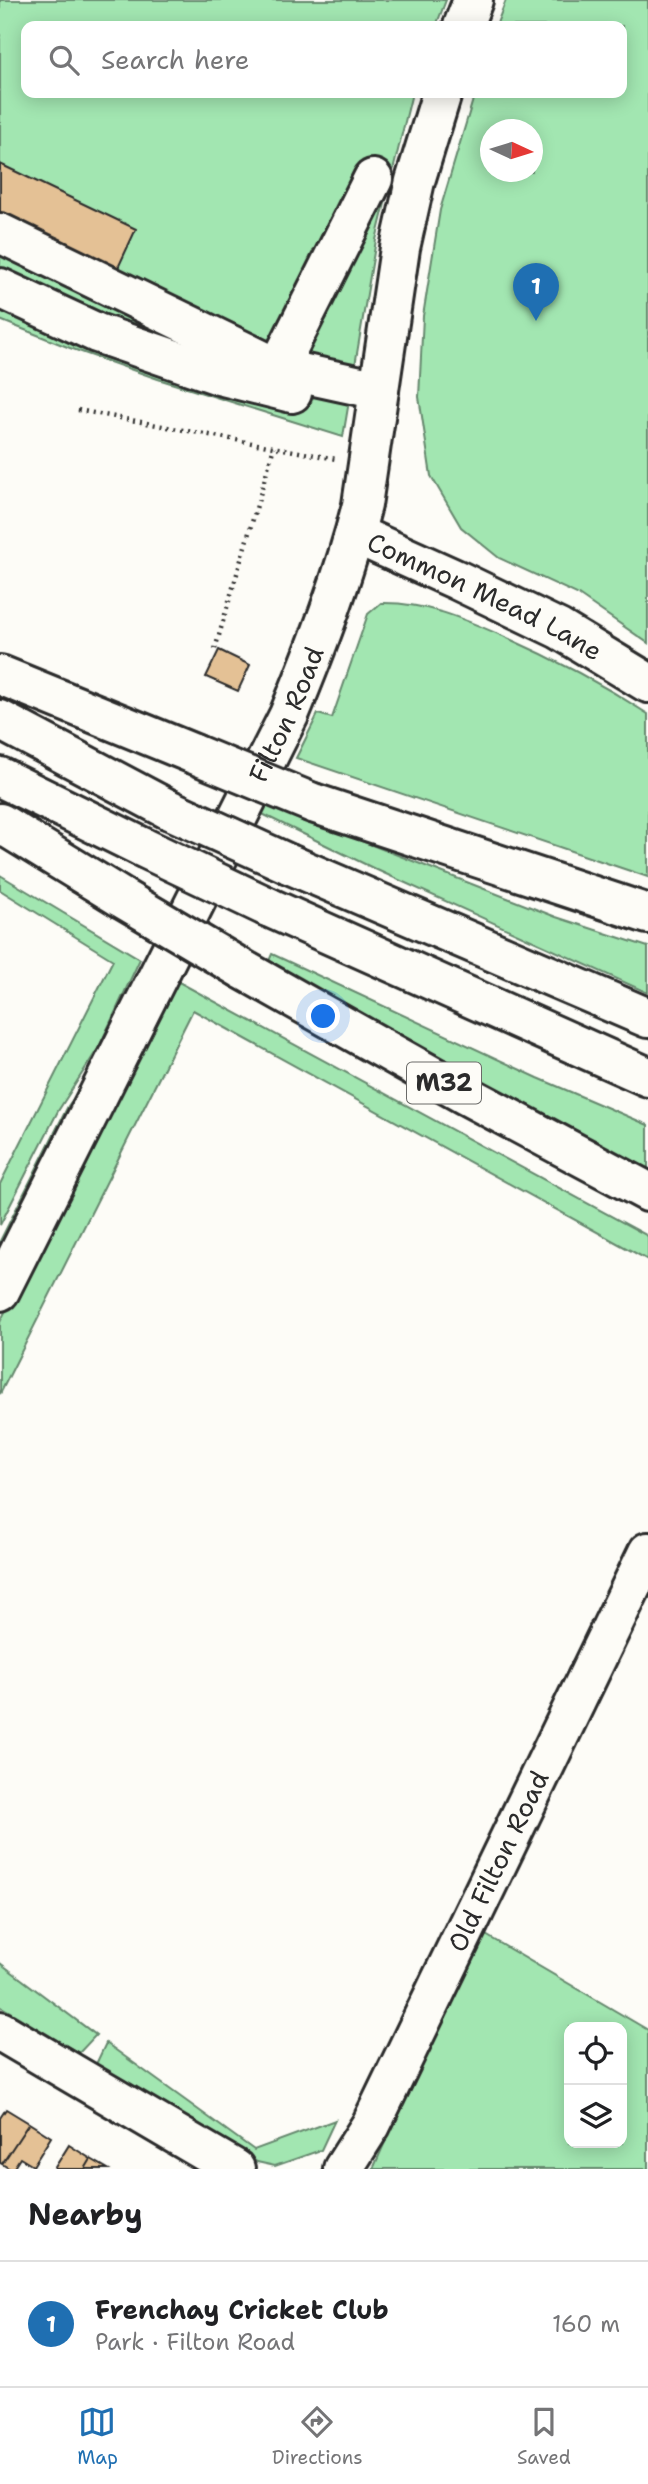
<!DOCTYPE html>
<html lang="en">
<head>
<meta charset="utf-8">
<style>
  :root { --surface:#fff; --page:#f6f6f6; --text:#202124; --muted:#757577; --line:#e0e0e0; --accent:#1f6fb2 }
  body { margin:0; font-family:"Shantell Sans",sans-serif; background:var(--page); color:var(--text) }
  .controls { position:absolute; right:21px; bottom:21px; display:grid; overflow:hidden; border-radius:14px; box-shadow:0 4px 18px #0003 }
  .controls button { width:63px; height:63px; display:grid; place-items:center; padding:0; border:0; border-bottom:2px solid var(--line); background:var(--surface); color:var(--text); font:35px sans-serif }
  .compass { position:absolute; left:480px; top:119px; width:63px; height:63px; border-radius:50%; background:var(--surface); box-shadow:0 4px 18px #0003; rotate:94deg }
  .you { position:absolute; left:324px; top:1017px; width:24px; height:24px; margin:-18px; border:5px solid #fff; border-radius:50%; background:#1a73e8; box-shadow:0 0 0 10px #1a73e833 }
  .badge { display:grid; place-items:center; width:46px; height:46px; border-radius:50%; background:var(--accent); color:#fff; font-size:23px; font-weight:700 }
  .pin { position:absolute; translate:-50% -58px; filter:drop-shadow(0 2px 4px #0008) }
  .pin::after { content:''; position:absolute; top:37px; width:24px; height:21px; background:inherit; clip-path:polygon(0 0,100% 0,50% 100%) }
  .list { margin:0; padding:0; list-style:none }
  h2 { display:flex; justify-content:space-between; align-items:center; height:91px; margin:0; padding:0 28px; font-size:30px }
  h2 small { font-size:23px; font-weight:400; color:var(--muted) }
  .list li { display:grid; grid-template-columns:46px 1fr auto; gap:21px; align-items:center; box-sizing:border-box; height:126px; padding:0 28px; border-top:2px solid var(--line) }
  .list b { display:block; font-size:26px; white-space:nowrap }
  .list p { margin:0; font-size:23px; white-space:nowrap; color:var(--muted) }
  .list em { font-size:23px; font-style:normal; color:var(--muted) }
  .icon { flex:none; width:38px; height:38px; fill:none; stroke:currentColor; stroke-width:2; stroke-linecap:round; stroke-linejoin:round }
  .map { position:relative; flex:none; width:648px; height:2169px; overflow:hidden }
  .search { position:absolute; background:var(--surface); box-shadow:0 4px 18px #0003; left:21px; right:21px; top:21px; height:77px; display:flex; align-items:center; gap:18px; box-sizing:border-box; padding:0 24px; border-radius:14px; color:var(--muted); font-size:26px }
  .sheet { height:217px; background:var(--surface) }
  nav { display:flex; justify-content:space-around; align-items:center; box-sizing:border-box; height:98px; border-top:2px solid var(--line); background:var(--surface); font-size:19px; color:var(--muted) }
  nav a { display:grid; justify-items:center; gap:4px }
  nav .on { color:var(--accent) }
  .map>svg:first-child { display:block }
  .green { fill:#a2e6b1; stroke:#66886e; stroke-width:2; fill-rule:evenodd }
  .building { fill:#e4c195; stroke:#2b2b2b; stroke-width:2 }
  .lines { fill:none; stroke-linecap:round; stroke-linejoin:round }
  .minor-casing { stroke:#2b2b2b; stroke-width:44 }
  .highway-casing { stroke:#2b2b2b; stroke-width:44 }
  .path { stroke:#2b2b2b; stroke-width:4.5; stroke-dasharray:2 5; stroke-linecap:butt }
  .minor { stroke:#fdfcf7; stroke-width:38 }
  .highway { stroke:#fdfcf7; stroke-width:38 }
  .highway-bridge-casing { stroke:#2b2b2b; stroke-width:44; stroke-linecap:butt }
  .highway-bridge { stroke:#fdfcf7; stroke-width:38 }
  .labels { text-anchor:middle; stroke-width:7; stroke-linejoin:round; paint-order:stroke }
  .shield { fill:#fdfcf7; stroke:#6a6a68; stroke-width:2 }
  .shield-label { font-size:24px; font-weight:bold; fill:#2b2b2b }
  .street-label { font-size:26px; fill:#2b2b2b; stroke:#fdfcf7 }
</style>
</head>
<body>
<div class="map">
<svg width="648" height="2169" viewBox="0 0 648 2169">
  <rect width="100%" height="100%" fill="#fdfcf7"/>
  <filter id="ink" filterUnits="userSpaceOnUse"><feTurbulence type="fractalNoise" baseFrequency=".0143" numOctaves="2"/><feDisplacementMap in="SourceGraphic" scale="14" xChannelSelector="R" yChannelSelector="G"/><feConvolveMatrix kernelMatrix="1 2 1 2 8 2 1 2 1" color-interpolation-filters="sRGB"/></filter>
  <g filter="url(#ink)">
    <!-- green -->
    <path class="green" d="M0 0H446L436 26H26V93H412L376 240 343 437 158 379 70 348 0 320Z
      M506 0H648V643L577 594 499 558 461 527 431 476 419 397 423 316 440 210 475 93H622V26H496ZM490 130H532V172H490Z
      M381 603C426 602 464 619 505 637 555 659 602 684 648 714V877L296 758 318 714 332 718 368 614Z
      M267 804 556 917 648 947V993L377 870 248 807Z
      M0 875 140 959 99 1047 58 1111 0 1225V1184L113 960 0 890Z
      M272 954 538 1078 648 1125V1177L268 963Z
      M175 980 648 1236V1260L193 1010 0 1394V1322L131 1059Z
      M93 1071 0 1258V1241L68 1106Z
      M479 1931 648 2030V2169H373ZM569 2027H622V2143H569Z
      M0 1963 96 2035 79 2053 0 2006Z
      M106 2043 254 2150 335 2120 321 2150 275 2166 257 2162 96 2064Z"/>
    <!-- building -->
    <path class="building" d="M0 164 136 229 117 270 0 214Z
      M219 650 250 665 238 691 206 677Z
      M6 2109 29 2123 2 2164 0 2163V2118Z
      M29 2123 51 2137 33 2166 20 2158 13 2169H10L2 2164Z
      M69 2145 91 2159 85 2169H54Z
      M91 2159 108 2169H85Z"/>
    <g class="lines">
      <defs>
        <g id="minor">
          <path d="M463 26 473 0"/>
          <path d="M0 233 278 368 379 390"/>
          <path d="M0 288 97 333 219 375 292 393"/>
          <path d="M278 368 373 179"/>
          <path id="s1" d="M355 534 457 580 559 629 648 683"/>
          <path id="s2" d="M0 1291 289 715C317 647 344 577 362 505L400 248 415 181 442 93"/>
          <path d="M0 2031 235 2169"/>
          <path id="s3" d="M343 2169 371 2125 648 1552"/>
        </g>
        <path id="highway" d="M0 675 194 754
          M0 720 168 809
          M0 777 144 848
          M313 803 648 914
          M0 823 122 898
          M289 864 648 1018
          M268 907 648 1077
          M242 969 464 1094 648 1192"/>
      </defs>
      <!-- minor casing -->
      <use href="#minor" class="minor-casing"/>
      <!-- highway casing -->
      <use href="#highway" class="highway-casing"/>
      <!-- path -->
      <path class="path" d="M78 410 336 459
        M215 649 274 447"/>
      <!-- minor -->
      <use href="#minor" class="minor"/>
      <!-- highway -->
      <use href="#highway" class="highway"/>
      <defs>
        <path id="highway-bridge" d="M194 754 313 803
          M168 809 289 864
          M144 848 268 907
          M122 898 242 969"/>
      </defs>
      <!-- highway-bridge casing -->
      <use href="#highway-bridge" class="highway-bridge-casing"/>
      <!-- highway-bridge -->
      <use href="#highway-bridge" class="highway-bridge"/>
    </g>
  </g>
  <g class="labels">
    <!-- shield labels -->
    <rect class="shield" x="407" y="1062.5" width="74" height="41" rx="5"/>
    <g class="shield-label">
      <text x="444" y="1091">M32</text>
    </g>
    <!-- street labels -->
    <g class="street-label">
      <text dy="9" stroke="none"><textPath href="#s1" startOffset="144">Common Mead Lane</textPath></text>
      <text dy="9" stroke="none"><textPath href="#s2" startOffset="644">Filton Road</textPath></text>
      <text dy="9" stroke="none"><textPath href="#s3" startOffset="345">Old Filton Road</textPath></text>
    </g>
  </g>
</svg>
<div class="controls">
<button><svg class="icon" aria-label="locate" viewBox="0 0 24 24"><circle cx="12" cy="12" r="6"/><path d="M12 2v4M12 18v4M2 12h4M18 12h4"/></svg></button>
<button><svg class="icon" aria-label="layers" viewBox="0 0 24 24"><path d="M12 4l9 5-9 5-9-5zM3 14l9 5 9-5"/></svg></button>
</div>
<svg class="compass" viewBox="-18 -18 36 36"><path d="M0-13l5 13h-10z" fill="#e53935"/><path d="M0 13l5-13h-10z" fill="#757577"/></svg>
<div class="you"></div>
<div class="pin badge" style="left:536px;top:321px">1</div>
<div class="search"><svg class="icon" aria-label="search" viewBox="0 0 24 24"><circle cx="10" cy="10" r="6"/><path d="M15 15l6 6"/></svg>Search here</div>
</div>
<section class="sheet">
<h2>Nearby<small></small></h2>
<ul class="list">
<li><span class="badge">1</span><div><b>Frenchay Cricket Club</b><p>Park · Filton Road</p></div><em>160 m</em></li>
</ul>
</section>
<nav>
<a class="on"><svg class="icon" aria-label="map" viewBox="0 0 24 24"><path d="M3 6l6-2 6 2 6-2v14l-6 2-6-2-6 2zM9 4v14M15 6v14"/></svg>Map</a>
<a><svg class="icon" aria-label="directions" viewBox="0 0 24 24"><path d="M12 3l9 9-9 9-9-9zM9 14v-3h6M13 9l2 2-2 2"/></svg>Directions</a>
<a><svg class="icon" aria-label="saved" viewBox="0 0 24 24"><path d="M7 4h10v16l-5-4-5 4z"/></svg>Saved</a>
</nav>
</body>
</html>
